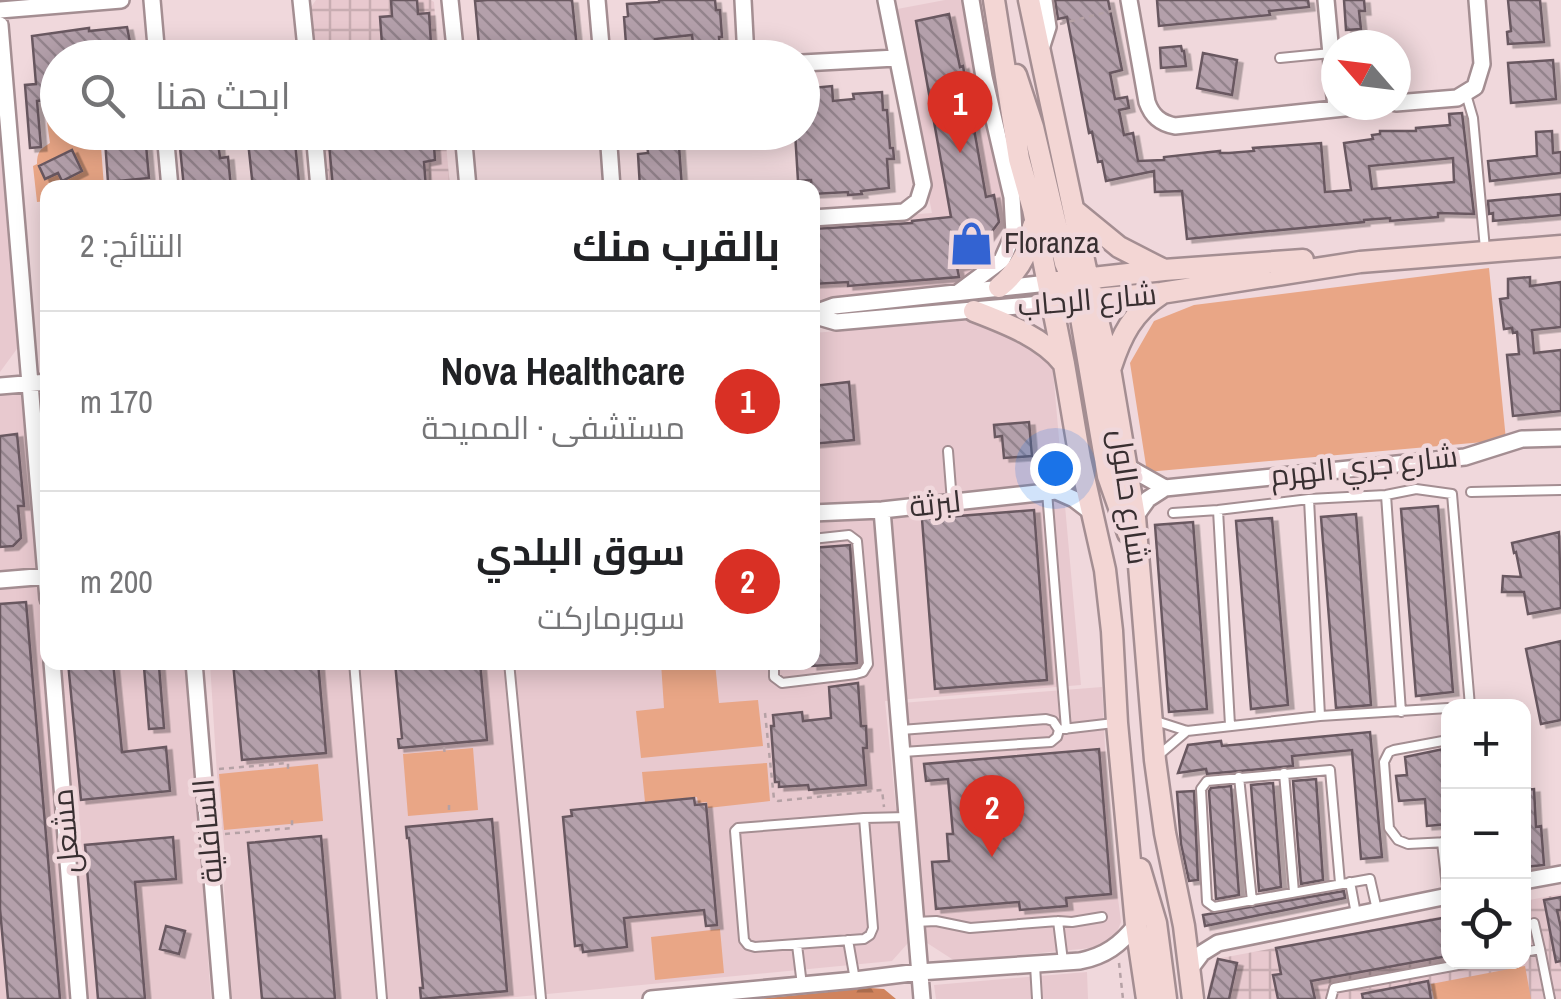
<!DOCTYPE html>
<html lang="ar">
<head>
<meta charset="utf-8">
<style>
  :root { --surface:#fff; --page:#f2f2f2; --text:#202124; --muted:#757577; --line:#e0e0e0; --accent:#d93025 }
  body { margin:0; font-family:"Archivo Narrow",Cairo,sans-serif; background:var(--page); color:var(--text); direction:rtl }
  .controls { position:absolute; right:30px; bottom:30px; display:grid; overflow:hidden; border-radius:20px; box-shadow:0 5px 25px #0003 }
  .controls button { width:90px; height:90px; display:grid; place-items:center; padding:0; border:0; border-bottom:2px solid var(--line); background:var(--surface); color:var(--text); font:50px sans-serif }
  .compass { position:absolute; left:1321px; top:30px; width:90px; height:90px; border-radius:50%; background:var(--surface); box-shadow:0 5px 25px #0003; rotate:298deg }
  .you { position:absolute; left:1055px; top:468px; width:35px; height:35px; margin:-25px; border:8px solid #fff; border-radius:50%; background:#1a73e8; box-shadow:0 0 0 15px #1a73e833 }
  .badge { display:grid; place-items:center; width:65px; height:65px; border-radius:50%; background:var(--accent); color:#fff; font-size:32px; font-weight:700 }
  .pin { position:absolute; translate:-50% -82px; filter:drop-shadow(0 2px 5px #0008) }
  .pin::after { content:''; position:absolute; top:52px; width:35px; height:30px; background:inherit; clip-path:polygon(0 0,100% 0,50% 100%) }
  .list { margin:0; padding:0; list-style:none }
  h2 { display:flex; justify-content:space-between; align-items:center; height:130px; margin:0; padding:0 40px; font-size:42px }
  h2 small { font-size:32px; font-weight:400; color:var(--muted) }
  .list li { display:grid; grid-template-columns:65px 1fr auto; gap:30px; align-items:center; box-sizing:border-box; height:180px; padding:0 40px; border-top:2px solid var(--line) }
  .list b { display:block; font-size:38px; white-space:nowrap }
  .list p { margin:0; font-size:32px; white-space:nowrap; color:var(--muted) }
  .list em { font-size:32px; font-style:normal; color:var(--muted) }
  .icon { flex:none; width:55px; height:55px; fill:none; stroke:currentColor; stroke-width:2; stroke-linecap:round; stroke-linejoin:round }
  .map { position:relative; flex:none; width:1561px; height:999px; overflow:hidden; direction:ltr }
  .search { position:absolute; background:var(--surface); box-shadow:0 5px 25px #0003; left:40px; top:40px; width:780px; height:110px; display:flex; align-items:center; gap:25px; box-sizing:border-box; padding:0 35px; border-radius:55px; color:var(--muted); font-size:38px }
  .panel { position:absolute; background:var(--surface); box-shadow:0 5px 25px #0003; left:40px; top:180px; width:780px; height:490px; border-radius:20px; direction:rtl }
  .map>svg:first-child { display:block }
  .built { fill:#e8c9cf }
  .industrial { fill:url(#industrial-grid) }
  .green { fill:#e9a686 }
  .forest { fill:url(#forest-firs) }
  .building { fill:url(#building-back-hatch); stroke:#695861; stroke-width:2.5; fill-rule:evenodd; filter:url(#shadow) }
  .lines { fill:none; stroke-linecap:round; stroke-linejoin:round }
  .lane-casing { stroke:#a48e92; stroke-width:12 }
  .street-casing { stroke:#a48e92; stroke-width:20 }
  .secondary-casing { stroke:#a48e92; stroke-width:25 }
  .path { stroke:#b5a1a5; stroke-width:2.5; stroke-dasharray:5 5; stroke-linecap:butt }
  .lane { stroke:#fff; stroke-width:8 }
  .street { stroke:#fff; stroke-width:15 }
  .secondary { stroke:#f3d6d4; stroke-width:20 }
  .labels { text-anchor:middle; stroke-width:9; stroke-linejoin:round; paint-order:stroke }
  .poi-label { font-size:30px; fill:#382f31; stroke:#f0d8dc; text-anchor:start }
  .street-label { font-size:30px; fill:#382f31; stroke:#f0d8dc }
</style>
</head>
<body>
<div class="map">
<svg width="1561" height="999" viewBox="0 0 1561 999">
  <defs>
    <pattern id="industrial-grid" width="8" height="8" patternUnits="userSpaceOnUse" patternTransform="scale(2.5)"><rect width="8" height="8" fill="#e8c9cf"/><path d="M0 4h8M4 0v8" fill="none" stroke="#c8adb2"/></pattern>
    <pattern id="forest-firs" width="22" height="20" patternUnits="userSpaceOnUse" patternTransform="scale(2.5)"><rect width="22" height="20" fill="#d0835d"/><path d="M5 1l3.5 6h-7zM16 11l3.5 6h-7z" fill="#aa6c4d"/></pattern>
    <pattern id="building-back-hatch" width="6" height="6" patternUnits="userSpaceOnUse" patternTransform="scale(2.5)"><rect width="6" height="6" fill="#b4a0ab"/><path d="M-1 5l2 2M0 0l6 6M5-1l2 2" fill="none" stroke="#93838c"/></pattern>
    <filter id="shadow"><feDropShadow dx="5.5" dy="3.5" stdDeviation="0" flood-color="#0004"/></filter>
  </defs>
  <rect width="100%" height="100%" fill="#f0d8dc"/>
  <!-- built -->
  <path class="built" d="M945 0H965L1009 220 983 258 952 290 813 307V222L932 213 892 10Z
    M0 79 22 342 0 372Z
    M976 320 1052 360 1081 685 885 701 896 809 914 808 922 940 908 943 892 961 496 999H231L210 663 812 662 813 333Z
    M47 388 48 662 187 663 211 999H0V392Z
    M1102 687 1109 827 1121 922 1115 937 1102 947 955 961 924 941 916 806 898 807 889 704Z
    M1087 972 1088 999H936L934 985Z"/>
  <!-- industrial -->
  <path class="industrial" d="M316 0H431L434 2 438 57H313L309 10Z
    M320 133H445L450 187H325Z
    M1561 894V999H1210L1208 992 1216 959 1448 915V962H1524V901Z"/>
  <!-- green -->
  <path class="green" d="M46 115 57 126 58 132 72 135 73 133H100L104 187 48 188 47 201 37 202 33 166 37 164C37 152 40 149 50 143Z
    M1489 268 1506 440 1147 472 1130 363 1154 321 1194 305Z
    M661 663H715L719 703 758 700 763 746 641 758 636 711 664 708Z
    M473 748 478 810 408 816 403 754Z
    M767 763 770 801 708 808 707 802 698 803 697 797 645 802 642 772Z
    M318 764 323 821 224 830 219 774Z
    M720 929 724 973 655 980 651 937Z
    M1525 966 1531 999H1434L1431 984Z"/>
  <!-- forest -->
  <path class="forest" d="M869 988 884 989 896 999H756Z"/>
  <!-- building -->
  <path class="building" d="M391 0H417L418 14 429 13 431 44 396 46 397 58H383L380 17 392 16Z
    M487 0H572L578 58H467L466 46 479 45 475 1Z
    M659 0H715L716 10H720L722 37H719L720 50 694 52 692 35 655 39 656 54 630 56V44H626L624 17 628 16 627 4 659 2Z
    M1055 0H1108L1122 70 1110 73 1115 99 1127 97 1129 108 1119 110 1124 135 1133 133 1138 161 1164 160V157L1220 151V153H1229L1254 151 1253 148 1321 143 1325 192 1351 190 1344 143 1373 139 1372 135 1380 134V131H1416V128L1450 125 1449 114 1462 113 1474 214 1438 213V217L1401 220 1390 221V218L1364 220V222L1187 239 1182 191 1155 192 1154 171 1106 181 1102 161 1098 162 1092 132 1089 133 1067 17 1058 19ZM1453 158 1454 182 1372 189 1369 166Z
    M1157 0H1308L1309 7 1269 11 1270 15 1159 26Z
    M1344 0H1364L1365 11H1359L1361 29 1346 30Z
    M1508 0H1540L1544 42 1508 44 1507 32 1511 31Z
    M949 14 960 67 963 66 986 197 994 195 999 222 967 265 957 267 959 277 848 286V282L812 284V229L912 223V221L951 217 916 21Z
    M127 27 132 52H130V58H56L58 99 37 101 41 147 30 148 25 85 36 84 32 36 89 28V31Z
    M1181 46 1182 51H1184L1186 66 1161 68 1160 48Z
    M1203 53 1237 60 1232 95 1197 88Z
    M1553 60 1556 99 1511 103 1508 63Z
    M832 86 833 101 854 99 853 94 882 92 883 110H887L890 148H893L894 159H887L889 188 861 191 862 194 848 195V192L812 194 811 180 798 181 795 132H802V89Z
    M1552 131 1553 153 1561 152V173L1490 181 1488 161 1537 156 1536 132Z
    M128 132H142L143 145H146L149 178 108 182 105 140 128 138Z
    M247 132H294L299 183 253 188Z
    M328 132H433L435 160 424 162 426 188H333Z
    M646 132H675L677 146H679L682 188H640L638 154 648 153Z
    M217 134 220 158 228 157 231 188H184L179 137Z
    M72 150 82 171 62 181 58 173 45 179 39 166Z
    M1561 194V215L1493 221V213L1489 214 1488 201Z
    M1530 277V286L1561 282V327L1532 330 1534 353 1561 350V411L1513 416 1507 355 1519 354 1517 332 1513 333 1512 328 1504 329 1500 299 1508 298V279Z
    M849 382 854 440 812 444V386Z
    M1029 422 1032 456 1004 458 1002 436 995 437 994 425Z
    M17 434 24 506H18L21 538 13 546 0 547V436Z
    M1438 506 1453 692 1416 696 1401 509Z
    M1034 510 1047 680 935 689 922 519Z
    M1356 514 1371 705 1336 708 1321 517Z
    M1272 518 1288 705 1251 709 1236 521Z
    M1193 522 1207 709 1169 712 1155 525Z
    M1559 532 1561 608 1528 614 1524 592H1502L1503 576 1521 577 1516 552 1514 553 1512 543Z
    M850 545 857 663 812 666V548Z
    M26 602 60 999H8L0 909V604Z
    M1561 641V720L1541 724 1526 649Z
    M68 662H113L122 752 166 747 170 791 81 800Z
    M233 662H318L326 753 242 760Z
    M395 662H480L487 740 399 748 398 739 402 738Z
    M159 666 164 728 149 729 144 667Z
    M858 683 861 726H866L867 748H863L866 785 809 790 808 785 779 787V782H775L771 726H774L773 715 802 712 803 721 831 718 829 687Z
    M1370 732 1382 857 1361 859 1352 750 1292 756 1293 766 1207 774 1206 769 1178 773 1188 745 1221 741 1222 746Z
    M1448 748V824L1427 826 1425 799 1399 801 1396 776 1407 775 1405 757Z
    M1099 749 1111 894 1066 898 1067 906 1020 910 1019 902 936 909 932 862 949 861 947 834H953L948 779 926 781 924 764Z
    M1316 779 1323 880 1301 884 1293 781Z
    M1273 783 1281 887 1259 891 1251 785Z
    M1231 786 1239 895 1216 899 1209 791 1211 788Z
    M1534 789 1536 827 1541 826 1544 865 1524 867V790Z
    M1194 791 1198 880 1189 881 1181 844 1177 792Z
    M694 798 695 805 706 804 717 925 706 926 704 910 624 918 627 947 583 952 582 945 575 946 563 817 572 816 571 810Z
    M492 819 507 991 421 999 420 988H423L409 838H407L406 827Z
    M321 836 335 999H262L248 843Z
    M173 837 176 879 135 882 145 999H98L85 845Z
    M1344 891 1345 898 1205 926 1203 915Z
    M1561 897V910H1557L1561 928V961L1556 962 1544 900Z
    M1448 917V956L1311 981 1315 999H1278L1273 975 1281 974 1276 948Z
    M166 926 185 931 179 954 160 949Z
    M1218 959 1237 963 1229 999H1208Z
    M1428 981 1431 999H1363L1362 994Z"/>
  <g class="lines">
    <defs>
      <path id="lane" d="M1280 58 1331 53
        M1466 94 1473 118 1485 249
        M948 451 952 502
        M1047 492 1066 729
        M1471 492 1561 490
        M1386 495 1401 712
        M1309 499 1320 716
        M1218 510 1230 725
        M1173 513 1218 510 1309 499 1386 495 1416 489 1452 494 1470 706H1466
        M354 662 382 999
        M509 662 541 999
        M774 662V677L782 683 856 674 863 672 868 664 857 541 849 535 812 539
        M1156 721 1187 731 1320 716 1448 708
        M1063 729 1114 723
        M901 730 1046 719 1053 721 1059 730 1057 737 1051 742 903 752
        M1448 740 1394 750 1389 752 1384 762 1389 828 1398 840 1408 844 1448 842
        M1160 754 1187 731
        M1284 773 1294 892
        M1239 777 1252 901
        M864 818 873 928 870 935 864 939 755 947 748 945 744 940 735 831 738 828Z
        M864 818 908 817
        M1442 842 1448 896
        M1350 882 1356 914
        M1340 883 1330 770 1207 781 1201 789 1207 902 1214 907 1370 879 1377 910
        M1058 921 1063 961
        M915 922 936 921 970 928 1058 921 1072 922 1102 917
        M848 940 855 980
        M797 945 802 985
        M1540 949 1550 999
        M1524 952 1540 949 1534 923
        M1035 965 1037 999
        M1331 999 1334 988 1474 962"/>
      <path id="street" d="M152 0 157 58
        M301 0 307 58
        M450 0 456 58
        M597 0 602 58
        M743 0 746 58
        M1129 0 1147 102C1152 116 1160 123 1175 126L1372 105
        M1326 0 1336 108
        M0 10 121 0
        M0 25 48 599
        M1040 52 1048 27 1044 0
        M802 63 896 58
        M1396 103 1457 98 1475 87 1482 64 1477 0
        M165 132 170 188
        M314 132 319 188
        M463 132 468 188
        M608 132 612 188
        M812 218 904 212 918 201 923 185 886 0
        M959 292 1002 260 1014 233 1012 197 984 77 971 0
        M812 314 834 306 1048 283
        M812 315 836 322 1052 303
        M0 386 48 382
        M1126 466 1165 488
        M1056 491 1066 483 1080 459
        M882 510 922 999
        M812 513 882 510 1056 491 1074 499 1091 512
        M1135 517 1148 499 1165 488 1465 457 1522 439 1561 438
        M0 580 48 576
        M52 662 79 999
        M194 662 222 999
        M1524 881 1561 874
        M1190 969 1202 953 1218 943 1448 896
        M651 999 855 980 919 972 1080 961C1105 956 1120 945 1136 925"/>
      <path id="secondary" d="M994 0 1019 159 1033 209 1064 364 1080 459 1105 570 1112 631 1117 723 1136 925 1147 999
        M1029 0 1088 279 1110 369 1135 517 1155 760 1165 833 1184 926 1193 999
        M1016 75 1033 127 1065 263 1073 281 1081 290
        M1075 211 1119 247 1162 269
        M1048 283 1164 270 1303 260
        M999 287C1019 271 1030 251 1033 226
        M1068 292 1076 302 1080 312 1108 476 1128 533
        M1052 303 1161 293 1360 262 1561 246
        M974 311C1005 323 1043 337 1064 364
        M1111 367C1121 336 1133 312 1161 294
        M1140 869 1156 923 1166 999"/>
    </defs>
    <!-- lane casing -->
    <use href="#lane" class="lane-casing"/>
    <!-- street casing -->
    <use href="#street" class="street-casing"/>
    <!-- secondary casing -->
    <use href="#secondary" class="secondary-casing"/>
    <!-- path -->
    <path class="path" d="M1060 24 1115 10
      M765 713 774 799 778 801 882 790 884 807
      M444 747 445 756
      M219 769 288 763V771
      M449 805V810
      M225 834 292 828V818
      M1119 963 1123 999"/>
    <!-- lane -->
    <use href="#lane" class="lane"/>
    <!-- street -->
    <use href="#street" class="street"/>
    <!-- secondary -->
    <use href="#secondary" class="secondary"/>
  </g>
  <!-- icons -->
  <defs>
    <symbol id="shop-bare" viewBox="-9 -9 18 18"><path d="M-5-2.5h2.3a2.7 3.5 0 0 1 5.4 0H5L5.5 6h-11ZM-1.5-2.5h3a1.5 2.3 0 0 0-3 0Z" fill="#3363d2" stroke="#f0d8dc" stroke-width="2.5" paint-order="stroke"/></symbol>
  </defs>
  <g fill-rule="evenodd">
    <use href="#shop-bare" x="940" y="212" width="63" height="63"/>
  </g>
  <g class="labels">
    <!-- poi labels -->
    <g class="poi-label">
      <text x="1004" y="253">Floranza</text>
    </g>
    <!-- street labels -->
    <g class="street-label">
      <text transform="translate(1087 300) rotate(-5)" y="10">شارع الرحاب</text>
      <text transform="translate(1364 466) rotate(-6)" y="10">شارع جري الهرم</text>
      <text transform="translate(1129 497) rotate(82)" y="10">شارع حالول</text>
      <text transform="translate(935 504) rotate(-6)" y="10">لبرثة</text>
      <text transform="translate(66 831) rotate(-95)" y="10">مشعل</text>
      <text transform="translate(208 831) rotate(-95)" y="10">السافلية</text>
    </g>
  </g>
</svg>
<div class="controls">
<button>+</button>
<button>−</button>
<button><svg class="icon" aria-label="locate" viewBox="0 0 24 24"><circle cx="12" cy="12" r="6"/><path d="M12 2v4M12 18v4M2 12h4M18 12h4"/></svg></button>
</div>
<svg class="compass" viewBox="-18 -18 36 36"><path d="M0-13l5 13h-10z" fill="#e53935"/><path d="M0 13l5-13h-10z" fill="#757577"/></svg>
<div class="you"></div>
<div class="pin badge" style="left:960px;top:153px">1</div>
<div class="pin badge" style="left:992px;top:857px">2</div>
<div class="search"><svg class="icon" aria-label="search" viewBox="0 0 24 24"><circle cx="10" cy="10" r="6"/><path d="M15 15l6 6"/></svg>ابحث هنا</div>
<section class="panel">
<h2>بالقرب منك<small>النتائج: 2</small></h2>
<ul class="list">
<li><span class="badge">1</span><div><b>Nova Healthcare</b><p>مستشفى · المميحة</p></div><em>170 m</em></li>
<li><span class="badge">2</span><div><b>سوق البلدي</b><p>سوبرماركت</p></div><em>200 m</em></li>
</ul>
</section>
</div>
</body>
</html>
